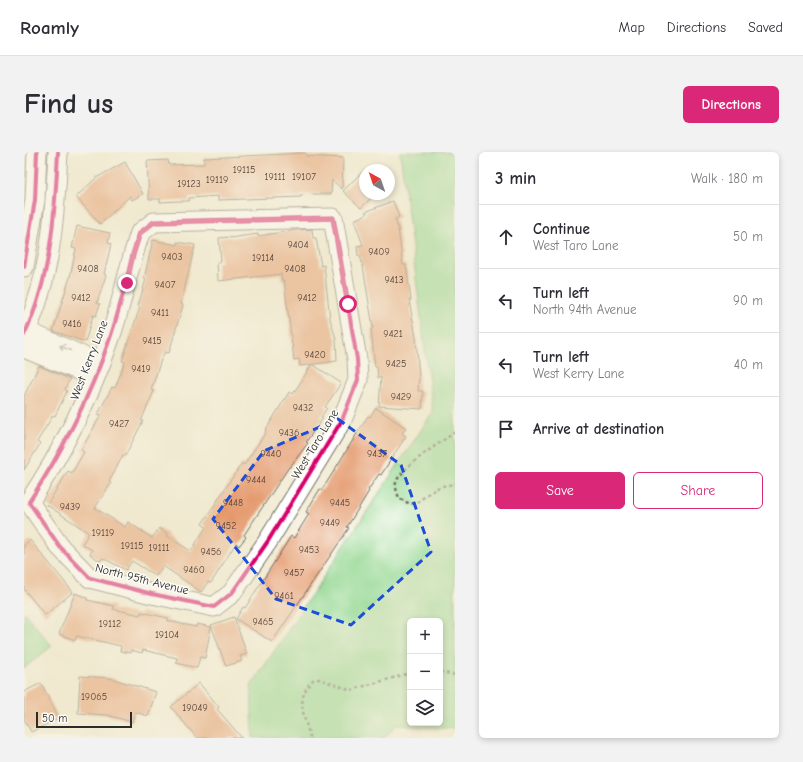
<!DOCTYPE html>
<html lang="en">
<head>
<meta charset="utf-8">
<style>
  :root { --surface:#fff; --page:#f2f2f3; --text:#2b2b33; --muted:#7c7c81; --line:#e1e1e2; --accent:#db2777 }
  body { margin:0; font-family:"Comic Neue",sans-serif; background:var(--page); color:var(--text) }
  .controls { position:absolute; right:12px; bottom:12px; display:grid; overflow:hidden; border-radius:6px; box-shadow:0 2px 6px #0003 }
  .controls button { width:36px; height:36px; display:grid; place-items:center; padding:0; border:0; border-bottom:1px solid var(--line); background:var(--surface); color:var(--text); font:20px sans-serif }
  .compass { position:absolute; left:335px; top:12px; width:36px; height:36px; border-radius:50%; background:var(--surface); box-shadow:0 2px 6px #0003; rotate:320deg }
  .scale { position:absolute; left:12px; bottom:10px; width:96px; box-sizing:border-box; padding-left:4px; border:2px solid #2b2b2b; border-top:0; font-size:11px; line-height:14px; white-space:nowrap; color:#2b2b2b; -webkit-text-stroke:3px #fdfcf7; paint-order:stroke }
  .stop { position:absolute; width:12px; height:12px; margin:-9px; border:3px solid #db2777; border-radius:50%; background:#fff }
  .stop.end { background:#db2777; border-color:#fff; box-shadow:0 1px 4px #0008 }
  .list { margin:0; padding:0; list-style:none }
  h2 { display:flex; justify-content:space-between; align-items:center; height:52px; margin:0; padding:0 16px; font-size:17px }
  h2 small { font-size:13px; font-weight:400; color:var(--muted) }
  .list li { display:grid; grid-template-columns:26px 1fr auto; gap:12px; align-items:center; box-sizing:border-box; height:64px; padding:0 16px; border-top:1px solid var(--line) }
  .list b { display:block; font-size:15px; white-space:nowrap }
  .list p { margin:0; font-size:13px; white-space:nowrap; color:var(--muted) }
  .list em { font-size:13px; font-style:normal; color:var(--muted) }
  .actions { display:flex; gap:8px; padding:12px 16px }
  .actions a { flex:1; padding:9px 0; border:1px solid var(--accent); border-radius:6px; text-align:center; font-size:14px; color:var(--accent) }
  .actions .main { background:var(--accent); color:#fff }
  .icon { flex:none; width:22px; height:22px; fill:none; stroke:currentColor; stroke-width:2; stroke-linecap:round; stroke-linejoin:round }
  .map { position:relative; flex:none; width:431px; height:586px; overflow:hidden; border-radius:6px }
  header { display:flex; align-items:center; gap:24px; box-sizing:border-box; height:56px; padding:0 20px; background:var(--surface); border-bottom:1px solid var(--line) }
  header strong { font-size:19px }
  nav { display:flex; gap:22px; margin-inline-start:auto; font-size:14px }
  .intro { display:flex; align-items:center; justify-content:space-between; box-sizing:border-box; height:96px; padding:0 24px }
  h1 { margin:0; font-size:28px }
  .button { padding:10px 18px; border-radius:6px; background:var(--accent); color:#fff; font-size:14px; font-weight:700 }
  main { display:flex; gap:24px; padding:0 24px }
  aside { flex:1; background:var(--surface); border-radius:6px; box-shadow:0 2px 6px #0003 }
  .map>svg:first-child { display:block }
  .green { fill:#92d790; stroke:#5e815e; fill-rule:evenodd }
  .building { fill:#e4996c }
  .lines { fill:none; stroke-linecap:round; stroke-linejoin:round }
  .minor-casing { stroke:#706e64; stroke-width:21 }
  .path { stroke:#706e64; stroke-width:2.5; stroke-dasharray:3 3; stroke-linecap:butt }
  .minor { stroke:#fff; stroke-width:19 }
  .cycleway-casing { stroke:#fdfcf7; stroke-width:6 }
  .cycleway { stroke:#d6006c; stroke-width:4 }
  .oneway { stroke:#a0a0a0 }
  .route { stroke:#db2777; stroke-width:5 }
  .marked { fill:none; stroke:#1d4ed8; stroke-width:3; stroke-dasharray:8 5; stroke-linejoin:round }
  .labels { text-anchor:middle; stroke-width:3; stroke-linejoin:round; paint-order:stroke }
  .number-label { font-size:10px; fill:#59463b }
  .street-label { font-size:12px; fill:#2b2b2b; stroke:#fdfcf7 }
</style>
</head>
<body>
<header>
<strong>Roamly</strong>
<nav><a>Map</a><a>Directions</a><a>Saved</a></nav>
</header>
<div class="intro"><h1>Find us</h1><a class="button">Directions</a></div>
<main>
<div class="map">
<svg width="431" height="586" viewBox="0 0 431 586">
  <rect width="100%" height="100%" fill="#fdfcf7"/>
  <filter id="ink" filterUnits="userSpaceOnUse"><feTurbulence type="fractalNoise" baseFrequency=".025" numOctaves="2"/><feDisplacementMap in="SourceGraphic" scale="8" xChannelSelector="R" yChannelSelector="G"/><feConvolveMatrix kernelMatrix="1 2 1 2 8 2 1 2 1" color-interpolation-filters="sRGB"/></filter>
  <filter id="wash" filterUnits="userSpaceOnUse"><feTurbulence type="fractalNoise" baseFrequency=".012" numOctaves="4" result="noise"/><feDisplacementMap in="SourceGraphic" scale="16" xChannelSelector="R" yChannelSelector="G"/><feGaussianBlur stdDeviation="0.9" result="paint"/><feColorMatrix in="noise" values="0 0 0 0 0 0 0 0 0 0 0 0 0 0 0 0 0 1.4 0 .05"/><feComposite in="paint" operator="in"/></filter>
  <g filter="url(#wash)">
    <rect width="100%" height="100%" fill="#f0e9cf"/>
    <!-- green -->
    <path class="green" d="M376 0H431V577L372 573 360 586H229L227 534 409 260ZM386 469H416V571H386Z
      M0 460 28 494 0 516Z"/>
    <g id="blocks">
      <!-- building -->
      <path class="building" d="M282 1V4L319 6 318 37 308 28 307 42H289L277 43V45L194 48V44L165 46V49H154L136 50V47H125L123 9 144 8 145 13 180 12V6Z
        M101 10 119 42 108 48 106 44 76 72 52 45 72 26Z
        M341 17V42H351L337 56 319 39Z
        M369 49 375 65 371 67 374 77 379 113H382L387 148H385L392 185 395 225 394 239H399L398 257 355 254 357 225 354 226 353 215H351L347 177 349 176 339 114 336 104H334L333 94 339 93 330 68 343 62 341 60Z
        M53 74 86 81 84 91 87 92 80 122 82 123 73 151 76 152 72 164 69 163 61 190 29 179 46 125 52 97 48 96Z
        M288 77 289 86H292L297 114 300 113 306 167 312 187 313 209 276 214 275 207 270 208 260 128 258 129 257 122 194 129 193 110H197L195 86 206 85V86L234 82V84L272 78Z
        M129 88 153 93V90L171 93 157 152 159 153 145 201 141 200 138 205 127 238 130 239 117 269H119L101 304 99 303 85 330 87 331 71 356 101 375 104 370 128 386 135 376 144 382 143 384 167 399 182 375 178 372 218 311 220 313 242 280 241 279 265 240 269 242 288 212 317 231 301 255 303 256 297 265 299 266 282 290 284 291 266 315H265L220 383 222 385 215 394 212 391 187 431 184 430 177 440 139 414 132 424 108 409 102 418 79 406 76 409 66 402 68 398 58 392 65 381 23 353 44 319 48 321 60 300 57 298 77 263 74 262 88 235 91 236 101 210 98 209 116 155 114 154 122 127H120Z
        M15 214 46 227 41 237 43 239 31 264 29 263 13 290 16 292 0 318V244Z
        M352 256 382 276 378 281 382 284 357 323 355 322 344 338 345 339 323 375 325 376 248 490 212 467 219 455 221 456 267 384 270 386 285 362 282 360 296 337 298 338 344 264 346 265Z
        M6 388 49 440 21 463 0 437V393Z
        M51 441 63 446V448L90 454 89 457 116 463 117 460 144 466V469L172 475 173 472 187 475 181 506 176 505 173 516 152 511 153 506 119 498 118 501 107 498V501L96 499 97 494 53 484 51 488 35 482Z
        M210 465 223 502 216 504 218 509 202 514 187 473Z
        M56 524 86 526 132 540 124 564 111 560 108 570 83 563 54 561Z
        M17 531 35 566 7 580 0 567V540Z
        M175 531 195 555 193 557 218 586H173L147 555Z"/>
    </g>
  </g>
  <g filter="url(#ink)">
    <use href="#blocks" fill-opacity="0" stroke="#706e64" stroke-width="1"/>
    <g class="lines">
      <defs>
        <path id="minor" d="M309 66 333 207 334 228 318 268 244 389 208 441 190 455 128 442 66 426 36 395 5 350C38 300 66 244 86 186 98 152 104 116 116 81L130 70Z
          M0 115 11 48 13 0
          M0 178 76 212
          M0 183C27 127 31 61 34 0
          M0 196 71 225"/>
      </defs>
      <!-- minor casing -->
      <use href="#minor" class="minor-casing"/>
      <!-- path -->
      <path class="path" d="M431 280C416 291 382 312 373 328 370 333 373 340 375 346 395 359 394 346 410 338 415 334 424 333 431 332
        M416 520 431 523
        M286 586C281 563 270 548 289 528L295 527 327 538 386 521"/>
      <!-- minor -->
      <use href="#minor" class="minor"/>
      <defs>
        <path id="cycleway" d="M309 66 333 207 334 228 318 268 244 389 208 441 190 455 128 442 66 426 36 395 5 350C38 300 66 244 86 186 98 152 104 116 116 81L130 70Z
          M0 115 11 48 13 0
          M0 183C27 127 31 61 34 0"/>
      </defs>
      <!-- cycleway casing -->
      <use href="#cycleway" class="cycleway-casing"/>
      <!-- cycleway -->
      <use href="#cycleway" class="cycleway"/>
    </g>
    <!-- one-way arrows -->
    <defs><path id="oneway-shaft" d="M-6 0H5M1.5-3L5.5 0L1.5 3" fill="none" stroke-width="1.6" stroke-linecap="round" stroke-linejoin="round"/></defs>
    <use class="oneway" href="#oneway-shaft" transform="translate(41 196) rotate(-156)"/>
  </g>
  <g class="lines" filter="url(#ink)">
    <!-- route -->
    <path class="route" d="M103 131 109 102 116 81 130 70 309 66 324 152"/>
  </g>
  <!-- marked area -->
  <path d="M0 0H431V586H0ZM314 267 377 313 407 400 327 473 252 447 189 367 240 299Z" fill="#f0e9cf" fill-opacity=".55" fill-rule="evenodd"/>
  <path class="marked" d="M314 267 377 313 407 400 327 473 252 447 189 367 240 299Z"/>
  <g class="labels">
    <!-- number labels -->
    <g class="number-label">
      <text x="220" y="21">19115</text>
      <text x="251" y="28">19111</text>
      <text x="280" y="28">19107</text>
      <text x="193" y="31">19119</text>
      <text x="165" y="35">19123</text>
      <text x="274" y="96">9404</text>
      <text x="355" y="103">9409</text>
      <text x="148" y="108">9403</text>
      <text x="239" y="109">19114</text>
      <text x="64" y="120">9408</text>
      <text x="271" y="120">9408</text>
      <text x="370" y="131">9413</text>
      <text x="141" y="136">9407</text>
      <text x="57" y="149">9412</text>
      <text x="283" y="149">9412</text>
      <text x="136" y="164">9411</text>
      <text x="48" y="175">9416</text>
      <text x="369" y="185">9421</text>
      <text x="128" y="192">9415</text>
      <text x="291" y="206">9420</text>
      <text x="372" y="215">9425</text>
      <text x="117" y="220">9419</text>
      <text x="377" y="248">9429</text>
      <text x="279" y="259">9432</text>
      <text x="95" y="275">9427</text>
      <text x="265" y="284">9436</text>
      <text x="247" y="305">9440</text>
      <text x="353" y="305">9437</text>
      <text x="232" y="331">9444</text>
      <text x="209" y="354">9448</text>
      <text x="316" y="354">9445</text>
      <text x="46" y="358">9439</text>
      <text x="306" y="374">9449</text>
      <text x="202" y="377">9452</text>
      <text x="79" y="384">19119</text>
      <text x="108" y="397">19115</text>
      <text x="135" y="399">19111</text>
      <text x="285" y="401">9453</text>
      <text x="187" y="403">9456</text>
      <text x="170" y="421">9460</text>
      <text x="270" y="424">9457</text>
      <text x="260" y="447">9461</text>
      <text x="239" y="473">9465</text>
      <text x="86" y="475">19112</text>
      <text x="143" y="486">19104</text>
      <text x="70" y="548">19065</text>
      <text x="171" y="559">19049</text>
    </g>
    <!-- street labels -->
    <g class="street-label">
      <text transform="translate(65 208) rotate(-69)" y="4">West Kerry Lane</text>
      <text transform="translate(291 292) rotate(-59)" y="4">West Taro Lane</text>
      <text transform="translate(118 427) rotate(14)" y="4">North 95th Avenue</text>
    </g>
  </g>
</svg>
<div class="controls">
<button>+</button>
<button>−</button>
<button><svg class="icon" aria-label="layers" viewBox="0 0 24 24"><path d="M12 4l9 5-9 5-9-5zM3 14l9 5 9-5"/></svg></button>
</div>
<svg class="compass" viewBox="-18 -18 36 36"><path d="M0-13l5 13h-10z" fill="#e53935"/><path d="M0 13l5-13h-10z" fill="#7c7c81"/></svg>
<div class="scale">50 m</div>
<div class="stop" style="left:324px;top:152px"></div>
<div class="stop end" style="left:103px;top:131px"></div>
</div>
<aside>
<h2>3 min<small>Walk · 180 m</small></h2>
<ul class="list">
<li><svg class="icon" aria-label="ahead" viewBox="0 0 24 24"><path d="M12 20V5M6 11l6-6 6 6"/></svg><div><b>Continue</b><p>West Taro Lane</p></div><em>50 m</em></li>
<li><svg class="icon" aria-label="left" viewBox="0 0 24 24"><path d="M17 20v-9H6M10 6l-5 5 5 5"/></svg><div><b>Turn left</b><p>North 94th Avenue</p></div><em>90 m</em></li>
<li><svg class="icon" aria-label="left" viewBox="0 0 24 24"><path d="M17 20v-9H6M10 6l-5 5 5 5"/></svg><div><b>Turn left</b><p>West Kerry Lane</p></div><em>40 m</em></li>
<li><svg class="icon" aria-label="arrive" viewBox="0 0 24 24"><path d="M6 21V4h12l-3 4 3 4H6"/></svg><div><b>Arrive at destination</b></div></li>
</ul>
<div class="actions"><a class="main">Save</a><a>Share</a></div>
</aside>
</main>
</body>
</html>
